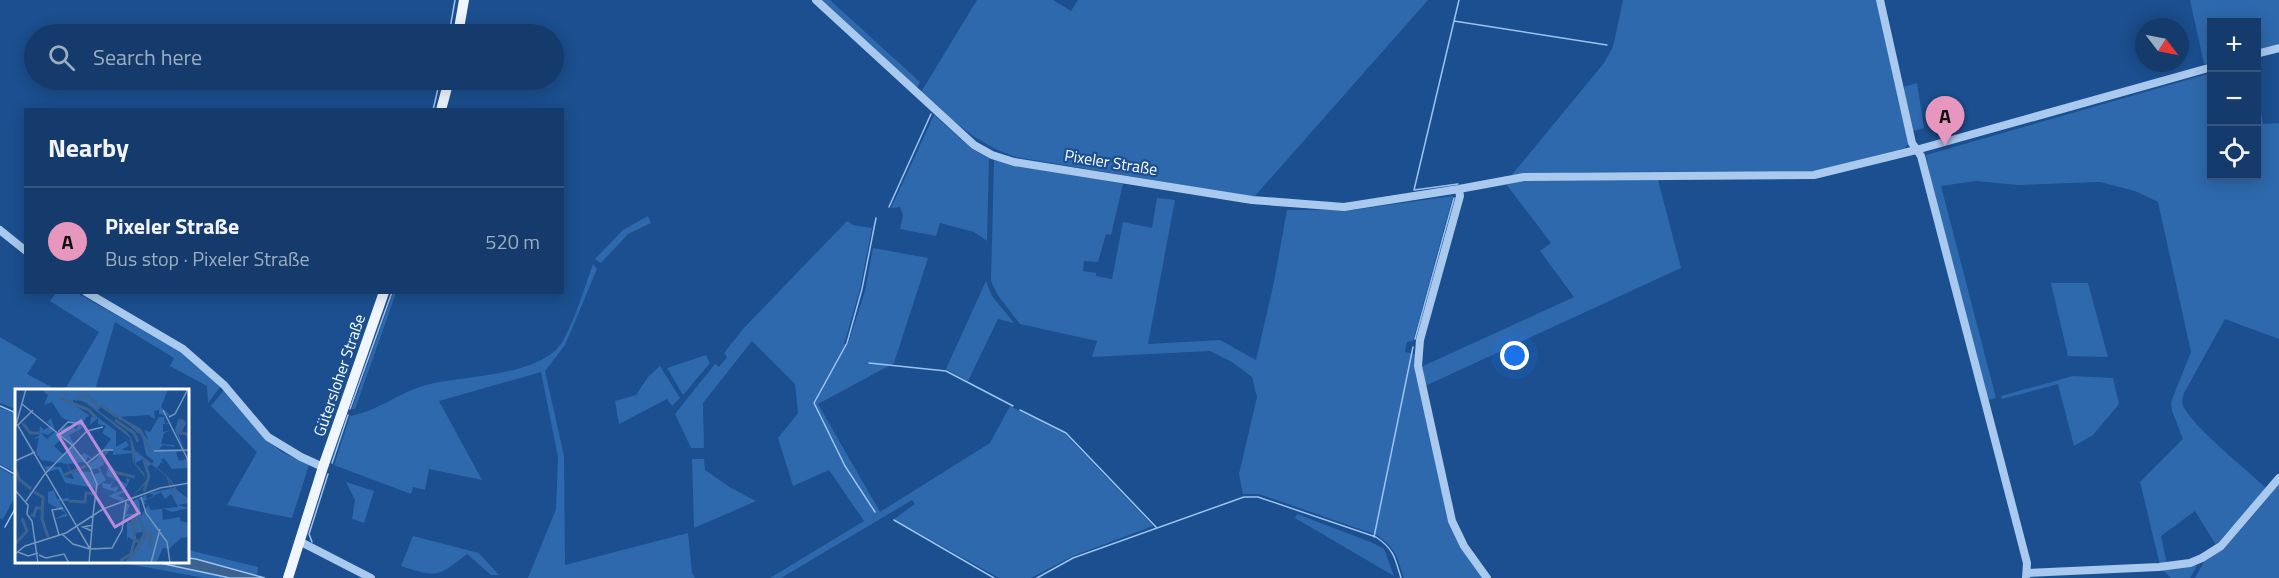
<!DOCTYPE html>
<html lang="en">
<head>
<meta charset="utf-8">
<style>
  :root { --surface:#143b6b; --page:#214673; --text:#f1f3f6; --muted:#9dadc1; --line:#33557e; --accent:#e797bd }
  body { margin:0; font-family:"Titillium Web",sans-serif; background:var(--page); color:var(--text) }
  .controls { position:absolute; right:18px; top:18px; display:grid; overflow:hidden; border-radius:0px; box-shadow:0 3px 15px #0003 }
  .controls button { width:54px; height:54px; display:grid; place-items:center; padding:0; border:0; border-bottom:2px solid var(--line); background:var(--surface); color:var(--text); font:30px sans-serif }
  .compass { position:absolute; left:2135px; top:18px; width:54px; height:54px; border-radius:50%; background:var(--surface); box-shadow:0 3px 15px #0003; rotate:122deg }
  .you { position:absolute; left:1515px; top:356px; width:21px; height:21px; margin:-15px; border:4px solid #fff; border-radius:50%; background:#1a73e8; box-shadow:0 0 0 9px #1a73e833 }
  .badge { display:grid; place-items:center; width:39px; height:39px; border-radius:50%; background:var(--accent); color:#111; font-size:20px; font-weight:700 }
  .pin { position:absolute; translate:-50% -50px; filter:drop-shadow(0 2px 3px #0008) }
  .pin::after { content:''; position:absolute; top:32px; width:21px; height:18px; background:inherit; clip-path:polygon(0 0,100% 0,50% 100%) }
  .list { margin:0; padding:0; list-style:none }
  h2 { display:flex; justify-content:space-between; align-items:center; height:78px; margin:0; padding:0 24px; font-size:26px }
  h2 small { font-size:20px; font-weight:400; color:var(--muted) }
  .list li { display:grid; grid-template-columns:39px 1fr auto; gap:18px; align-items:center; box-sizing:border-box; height:108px; padding:0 24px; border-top:2px solid var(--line) }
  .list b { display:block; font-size:22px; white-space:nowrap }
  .list p { margin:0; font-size:20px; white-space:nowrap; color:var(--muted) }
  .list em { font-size:20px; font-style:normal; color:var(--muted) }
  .icon { flex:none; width:33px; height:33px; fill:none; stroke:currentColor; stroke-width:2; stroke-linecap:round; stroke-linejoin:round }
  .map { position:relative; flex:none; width:2279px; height:578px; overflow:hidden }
  .search { position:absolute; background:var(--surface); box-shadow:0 3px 15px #0003; left:24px; top:24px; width:540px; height:66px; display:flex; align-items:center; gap:15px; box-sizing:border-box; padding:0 21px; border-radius:33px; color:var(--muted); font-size:22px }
  .panel { position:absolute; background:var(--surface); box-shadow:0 3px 15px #0003; left:24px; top:108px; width:540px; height:186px; border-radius:0px }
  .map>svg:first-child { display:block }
  .green { fill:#2e69ad }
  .water { fill:#3c6290; stroke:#9cc4f0; stroke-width:1.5 }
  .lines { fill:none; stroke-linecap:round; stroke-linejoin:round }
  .stream { stroke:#9cc4f0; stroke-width:1.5 }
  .minor { stroke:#a9c9ee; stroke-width:8 }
  .major { stroke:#f0f6ff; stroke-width:10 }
  .labels { text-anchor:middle; stroke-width:4.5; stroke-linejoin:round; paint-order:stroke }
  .street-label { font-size:16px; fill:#fff; stroke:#1b4f8f }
  .inset-river { fill:none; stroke:#3c6290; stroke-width:3 }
  .inset-road { fill:none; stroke:#7695bc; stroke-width:1.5 }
  .view { fill:#b68bdc; fill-opacity:0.15; stroke:#b68bdc; stroke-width:3 }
  .inset-edge { fill:none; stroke:#fff; stroke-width:3 }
</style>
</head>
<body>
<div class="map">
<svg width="2279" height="578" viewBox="0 0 2279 578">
  <rect width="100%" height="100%" fill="#1b4f8f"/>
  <!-- green -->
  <path class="green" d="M822 0H830L920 82 917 88Z
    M977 0H1053L1071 11 1078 0H1428L1254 197 1016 157C974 143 953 120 921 92Z
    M1623 0H1877L1909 143 1905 148 1814 171 1582 172 1511 176 1604 63 1613 47Z
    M2190 0H2279V44L2257 50 2256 22H2212L2211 63 2204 64Z
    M2211 73 2212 176H2256L2257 88 2263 124 2279 123V339L2225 319 2184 393C2183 398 2181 401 2183 406 2193 427 2247 470 2266 488L2216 545 2195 511 2161 536 2167 564 2160 565 2140 482 2183 439 2172 411 2171 402 2191 352 2158 202 2135 191 2100 182 2018 185 1976 181 1941 186 1996 398 1988 400 1932 188 1926 155Z
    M1917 83 1924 128 1913 131 1903 87Z
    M934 115 972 149 989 158 987 241 974 232 940 223 936 236 900 229 903 215 900 207 891 208Z
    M994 160 1123 184 1111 235 1106 234 1098 262 1084 261 1083 271 1096 273V276L1112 279 1123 222 1152 228 1157 198 1175 200 1148 344 1220 340 1256 360 1274 282 1287 210H1353L1453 196 1413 341 1407 342 1405 352 1415 354 1444 500 1484 578H1404C1397 557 1396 548 1377 535L1259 494H1243L1239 474 1257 397 1252 377 1232 362 1210 351 1092 357 1097 341 1020 324 997 294 991 281Z
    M1658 180 1681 268 1425 386 1421 367 1574 297 1540 251 1551 243 1506 184 1526 181Z
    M648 216 651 223 628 234 601 263 595 259 623 230Z
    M847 221 853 225 872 228 860 289 844 344H848L865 291 873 248 928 258 894 363 818 404 880 512 990 443 1010 406 1065 434 1153 526 1073 556 1031 578H999L894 519 915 504 912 500 781 578H770L864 521 829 470 793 486 778 438 798 413 795 384 752 341 703 403 704 448H691L675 414 715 364 719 367 727 357 724 353 743 329Z
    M593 264 597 269 565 345 545 371 564 456 565 565 688 533 692 573 695 578H528L556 509 558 457 541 372 439 401 482 480 429 469 425 490 413 487 411 494 334 465 350 416C376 412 400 392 426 385 465 375 541 377 563 341 576 317 584 289 593 264Z
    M986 281 992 296 1014 323 998 319 968 381 946 369Z
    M2051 283H2088L2108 357 2068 356Z
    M56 293H77L180 351 221 386 208 403 207 386 170 366 174 358 115 322 95 390H67L65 389 99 332 50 301Z
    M393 293H396L355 409H352Z
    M0 337 37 359 27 374 57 390H16V409L0 403Z
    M706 355 710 363 683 395 667 368Z
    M660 366 680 398 672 406 667 399 619 424 615 401 636 395 648 377Z
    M2073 376 2113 378 2119 404 2093 435 2074 446 2058 384 2002 399 2001 396Z
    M224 390 265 439 282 452 309 465 292 518 227 505 257 452 211 406Z
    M0 408 16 414V473L0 464Z
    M692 459H704L705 470 731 488 756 501 694 528Z
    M0 468 16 477V495L3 519 0 518Z
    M346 482 374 491 364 523 352 519 355 500Z
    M2279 482V578H2195L2204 562 2222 548Z
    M1297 514 1373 543 1384 549 1394 576 1295 518Z
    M413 536 479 553 499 575H491L467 554C438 577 437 578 401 566Z
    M188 550 258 567 257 576 188 558Z
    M117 562H155L230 578H205Z
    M2194 564 2197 566 2190 578H2171L2162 569Z"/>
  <!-- water -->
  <path class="water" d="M188 558 196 559 265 578H230L155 562H188Z"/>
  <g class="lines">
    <!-- stream -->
    <path class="stream" d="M1454 21 1607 45
      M449 34 455 0
      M433 110 440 80
      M1458 184 1414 190 1459 0
      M889 207 931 114
      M1415 339 1454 198
      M869 363 946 371 1013 406
      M0 406 16 413
      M350 409 392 292
      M1020 410 1066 433 1156 527
      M332 463 348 415
      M0 466 16 475
      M875 512 845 466 814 403 847 343 862 289 876 218
      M894 520 994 578
      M5 527 16 507
      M1374 537 1413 347
      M312 542 309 534 328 474
      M1037 578 1073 558 1244 497H1258L1376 537C1394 549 1395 558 1401 578"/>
    <!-- minor -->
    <path class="minor" d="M816 0 974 145 992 155 1014 162 1252 200 1344 207 1459 189 1524 177 1814 175 1916 150 2212 67
      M1880 0 1912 143 1921 156 2027 563 2026 578
      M2256 54 2279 48
      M1459 189 1460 196 1420 340 1418 366 1452 521 1464 546 1487 578
      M0 230 26 251
      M86 292 183 349 224 385 268 437 301 457 323 467
      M299 541 371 578
      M2027 573 2159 567 2190 563 2202 558 2221 546 2279 478"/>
    <!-- major -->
    <path class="major" d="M458 34 464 0
      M441 110 449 80
      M288 578 323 467 384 292"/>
  </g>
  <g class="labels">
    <!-- street labels -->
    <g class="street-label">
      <text transform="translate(1111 162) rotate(9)" y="6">Pixeler Straße</text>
      <text transform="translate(339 375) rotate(-71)" y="6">Gütersloher Straße</text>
    </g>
  </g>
  <!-- overview -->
  <g transform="translate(15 389)">
    <rect width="174" height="174" fill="#1b4f8f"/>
    <path d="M26 0H153L146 18 156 27 144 25V21L139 22 140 30 133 26 103 28 87 17 82 22 69 12 58 11V15L75 27 71 28 66 40 54 46 59 55 66 48 62 43H63L66 48 58 57 48 48 39 57 49 66 57 57 66 67 69 64 80 71 96 50 87 44 91 37 83 35V29L75 36 76 28 81 27 101 42V58L111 52 114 56 107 61 119 62 136 75 139 72 131 66 126 42 124 45 115 37 123 38 134 52 129 41 135 43 144 28H149L150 35 161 32 153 35H148V43L157 41 149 44 146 55 159 56V58L148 56 144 60 169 61 160 41 163 32 168 30 171 34 166 44 174 45V56L171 45 163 44 170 62 161 63 164 72 174 69V79L157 80 149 69 146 71 149 75 146 73 142 79 137 75 130 79 128 70 120 74 119 64 98 66V61H93L88 67 89 76 84 78 91 91 81 98 79 110 80 99 51 94 54 112H44L53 127 40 130 51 124 33 114V103L39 101 42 110 53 109 51 95 43 80 32 83 29 77 46 78 50 88 59 90 52 75 26 71 21 64 24 49 17 50 24 47 25 37 29 41 36 37 32 33 36 29 40 41 33 46 26 44 32 50 41 42 46 46V40L52 37 62 40 63 35 47 29 37 13 29 16 33 6ZM73 68 79 72 72 75 76 81 83 79 85 83 78 86 77 83 56 82 53 75 70 73ZM93 78 98 83 99 89 112 95 111 89 115 90 110 101H114L102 107 110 109 107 113 93 107 108 101 107 94 99 91 95 99 104 97 101 103 88 99 87 94 96 95 99 90 91 87ZM159 99 174 110V114L163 116 174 119 157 123 147 119 148 131 165 128V132L174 134V148L166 149 154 160 148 159 141 174H109L122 160 129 143 119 144 120 152 113 148 112 153V131L117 135V131L114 126 110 129 111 114 115 116 111 125H121L118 112 131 106 132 111 140 107 134 104ZM146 103 150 110 156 105 163 118 136 121 133 116 126 127 124 111 127 110 128 115H132L129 112Z" fill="#2e69ad" fill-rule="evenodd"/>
    <path d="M38 0 70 12 111 42 116 48 120 61 151 86 156 91 165 106 164 111 174 110V113L164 111 163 110 164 106 153 89 160 108 161 115 174 118 161 115 151 87 119 62V73L129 84 131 90 130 95 121 104 117 112 133 146 121 164 112 174 128 145 117 112 121 103 129 94 131 90 118 73 115 49 71 14Z" fill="#3c6290"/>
    <path class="inset-river" d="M63 7H73L85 18M45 9 74 21 81 29M87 17 102 28M103 28 125 41 136 63M100 31 119 44 123 53M163 31 168 33 165 44 174 45M8 34 15 44H24M93 61 87 69 99 82V89M0 79 4 90 16 100M99 83 120 88M49 86 71 77M129 102 134 87 129 71M19 103 28 108 27 130 33 148M54 112 70 113 71 104 78 105M116 125 120 151M119 125 120 143M16 126 19 127 21 119H28M0 155 12 142 7 129M134 160 136 142M105 172 116 165 119 152H124"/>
    <path class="inset-road" d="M7 15 58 57 75 79 82 95 78 126M148 21 174 73M154 28 160 25 173 0M2 35 75 160M3 36 18 21M0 39 11 0M43 43 53 33 67 35 72 42M139 62 174 61M0 72 20 63M71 75 89 61H98M0 101 13 116 12 125 17 132 23 174M126 108 131 124 152 153 155 174M11 112 29 86 72 42 88 38M77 142 68 138 78 136M47 145 58 155 75 160 97 159 107 141 111 113M44 146 37 121 48 119M3 163 13 167 23 164M0 165 10 157 51 144 88 120 145 99 174 94M24 166 31 169 49 165 54 174M74 174 78 127M136 174 145 140"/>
    <path class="view" d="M66 32 124 124 100 138 43 46Z"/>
    <rect width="174" height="174" class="inset-edge"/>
  </g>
</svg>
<div class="controls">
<button>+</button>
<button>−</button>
<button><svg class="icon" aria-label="locate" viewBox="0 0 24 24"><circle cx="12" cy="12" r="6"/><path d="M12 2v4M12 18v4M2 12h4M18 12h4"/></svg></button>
</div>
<svg class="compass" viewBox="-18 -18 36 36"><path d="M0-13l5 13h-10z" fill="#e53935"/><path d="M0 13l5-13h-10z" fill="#9dadc1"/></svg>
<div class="you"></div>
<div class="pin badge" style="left:1945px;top:146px">A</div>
<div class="search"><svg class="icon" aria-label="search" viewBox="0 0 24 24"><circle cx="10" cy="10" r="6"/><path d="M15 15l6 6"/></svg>Search here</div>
<section class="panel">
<h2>Nearby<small></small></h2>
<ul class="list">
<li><span class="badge">A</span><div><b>Pixeler Straße</b><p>Bus stop · Pixeler Straße</p></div><em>520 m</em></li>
</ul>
</section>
</div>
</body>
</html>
